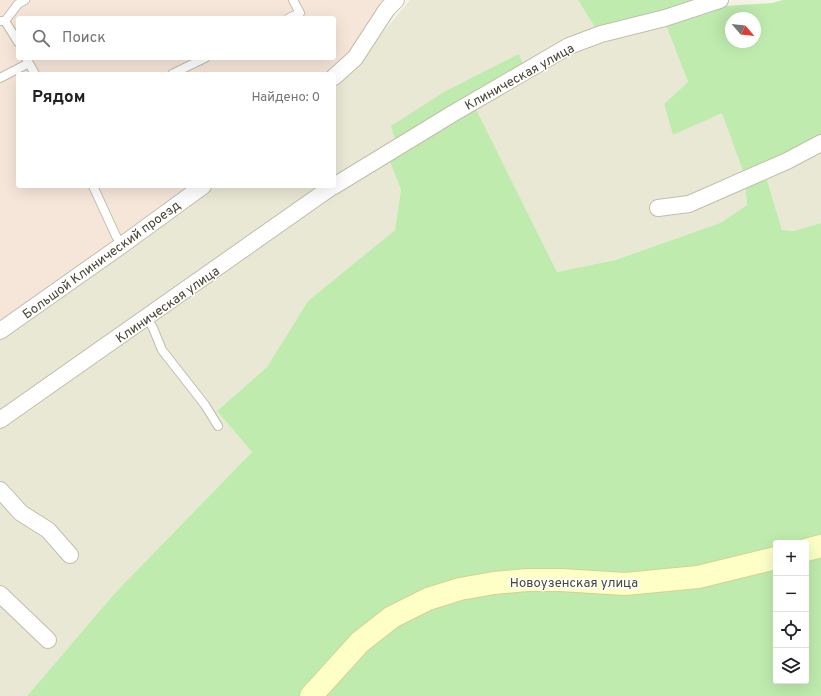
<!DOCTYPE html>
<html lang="ru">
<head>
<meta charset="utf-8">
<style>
  :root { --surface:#fff; --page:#f2f2f2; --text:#202124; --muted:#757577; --line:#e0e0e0 }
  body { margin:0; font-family:Overpass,sans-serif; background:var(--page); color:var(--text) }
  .controls { position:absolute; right:12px; bottom:12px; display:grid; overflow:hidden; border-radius:4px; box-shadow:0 4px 16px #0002 }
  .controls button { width:36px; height:36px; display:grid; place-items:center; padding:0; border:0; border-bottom:1px solid var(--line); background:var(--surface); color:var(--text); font:20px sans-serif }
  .compass { position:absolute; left:725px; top:12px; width:36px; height:36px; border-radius:50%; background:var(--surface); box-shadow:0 4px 16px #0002; rotate:118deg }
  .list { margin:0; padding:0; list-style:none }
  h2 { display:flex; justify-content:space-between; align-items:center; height:52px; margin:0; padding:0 16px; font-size:17px }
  h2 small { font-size:13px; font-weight:400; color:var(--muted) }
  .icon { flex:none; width:22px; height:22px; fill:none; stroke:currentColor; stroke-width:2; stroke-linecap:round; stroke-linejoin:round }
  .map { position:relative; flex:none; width:821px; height:696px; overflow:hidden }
  .search { position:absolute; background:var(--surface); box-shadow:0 4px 16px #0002; left:16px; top:16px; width:320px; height:44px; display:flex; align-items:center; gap:10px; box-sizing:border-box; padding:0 14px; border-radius:4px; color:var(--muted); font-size:15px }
  .panel { position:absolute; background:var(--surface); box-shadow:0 4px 16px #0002; left:16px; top:72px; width:320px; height:116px; border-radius:4px }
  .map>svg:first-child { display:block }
  .residential { fill:#e9e8d5 }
  .medical { fill:#f6e6da; fill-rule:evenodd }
  .green { fill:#bfebae; fill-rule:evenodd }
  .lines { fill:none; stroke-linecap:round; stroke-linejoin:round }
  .service-casing { stroke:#c1bfa9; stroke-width:10 }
  .minor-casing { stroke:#c1bfa9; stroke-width:18 }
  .secondary-casing { stroke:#d3d393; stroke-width:24 }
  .service { stroke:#fff; stroke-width:8 }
  .minor { stroke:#fff; stroke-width:16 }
  .secondary { stroke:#fdffc7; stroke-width:22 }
  .labels { text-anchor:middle; stroke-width:3; stroke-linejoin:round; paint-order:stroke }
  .street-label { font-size:13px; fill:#484636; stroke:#fff }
</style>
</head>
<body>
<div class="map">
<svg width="821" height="696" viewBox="0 0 821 696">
  <rect width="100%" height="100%" fill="#f5f4e7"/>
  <!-- residential -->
  <path class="residential" d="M410 0H578L598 32 334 179V83L358 62Z
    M666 25 688 82 664 104 673 135 722 112 744 174 747 205 720 223 614 260 557 272 474 105 570 50Z
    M821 147V223L794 231 782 230 766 177Z
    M389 159 401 190 395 230 308 301 267 367 217 411 252 452 115 593 27 696H0V427L333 192Z
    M213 186H323L0 414V338Z"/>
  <!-- medical -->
  <path class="medical" d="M0 0H383L349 54 326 74H18V186H196L0 325ZM18 18H334V58H18Z"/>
  <!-- green -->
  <path class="green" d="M578 0H696L598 32Z
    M783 0H821V137L744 174 722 113 673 135 664 104 688 82 666 25 726 6 772 3ZM731 18H755V42H731Z
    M519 54 524 68 395 139 391 126 444 92Z
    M474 105 557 272 615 260 720 223 747 205 745 183 766 177 782 230 794 231 821 223V539L805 543H776V550L699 570 628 575 529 571 357 634 300 696H27L115 593 252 452 217 411 267 367 308 301 395 230 401 190 389 159Z
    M821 555V696H324L368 649 400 624 441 604 510 589 657 592 701 587 776 565V681H806V558Z"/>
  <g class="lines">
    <defs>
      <path id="service" d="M289 18 300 13 293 0
        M0 21H5L18 42
        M5 21 18 4 25 0
        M26 58 35 74
        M172 74 205 58
        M0 78 29 63
        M93 186 116 236 122 245
        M147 318 153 328 162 350 205 405 218 426"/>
      <path id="minor" d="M334 77 355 58 387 9 396 0
        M334 186 452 114 569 46 601 34 665 18 720 0
        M658 208 689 204 787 161 821 143
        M0 331 122 245 203 186
        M0 420 333 186
        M0 490 21 513 48 530 70 555
        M0 594 48 640"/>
      <path id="secondary" d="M806 550 821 546
        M311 696 360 642 392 617 428 599 460 589 494 583 527 580H561L625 584 698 577 776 558"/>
    </defs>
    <!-- service casing -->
    <use href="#service" class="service-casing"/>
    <!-- minor casing -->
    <use href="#minor" class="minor-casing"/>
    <!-- secondary casing -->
    <use href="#secondary" class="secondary-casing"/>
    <!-- service -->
    <use href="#service" class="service"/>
    <!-- minor -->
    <use href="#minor" class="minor"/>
    <!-- secondary -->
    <use href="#secondary" class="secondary"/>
  </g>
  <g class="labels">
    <!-- street labels -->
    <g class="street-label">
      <text transform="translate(519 76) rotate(-29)" y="5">Клиническая улица</text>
      <text transform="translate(101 259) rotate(-36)" y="5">Большой Клинический проезд</text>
      <text transform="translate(167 304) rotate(-35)" y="5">Клиническая улица</text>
      <text x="574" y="587">Новоузенская улица</text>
    </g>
  </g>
</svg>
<div class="controls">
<button>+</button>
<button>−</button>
<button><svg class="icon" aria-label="locate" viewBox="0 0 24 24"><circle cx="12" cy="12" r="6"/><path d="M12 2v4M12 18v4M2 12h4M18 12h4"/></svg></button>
<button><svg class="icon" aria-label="layers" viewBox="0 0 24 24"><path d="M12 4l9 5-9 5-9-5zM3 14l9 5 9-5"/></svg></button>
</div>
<svg class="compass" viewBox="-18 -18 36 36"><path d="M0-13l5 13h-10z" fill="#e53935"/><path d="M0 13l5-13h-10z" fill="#757577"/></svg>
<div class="search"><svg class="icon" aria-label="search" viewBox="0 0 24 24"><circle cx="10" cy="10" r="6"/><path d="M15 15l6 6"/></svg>Поиск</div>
<section class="panel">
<h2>Рядом<small>Найдено: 0</small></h2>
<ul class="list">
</ul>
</section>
</div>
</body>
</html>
